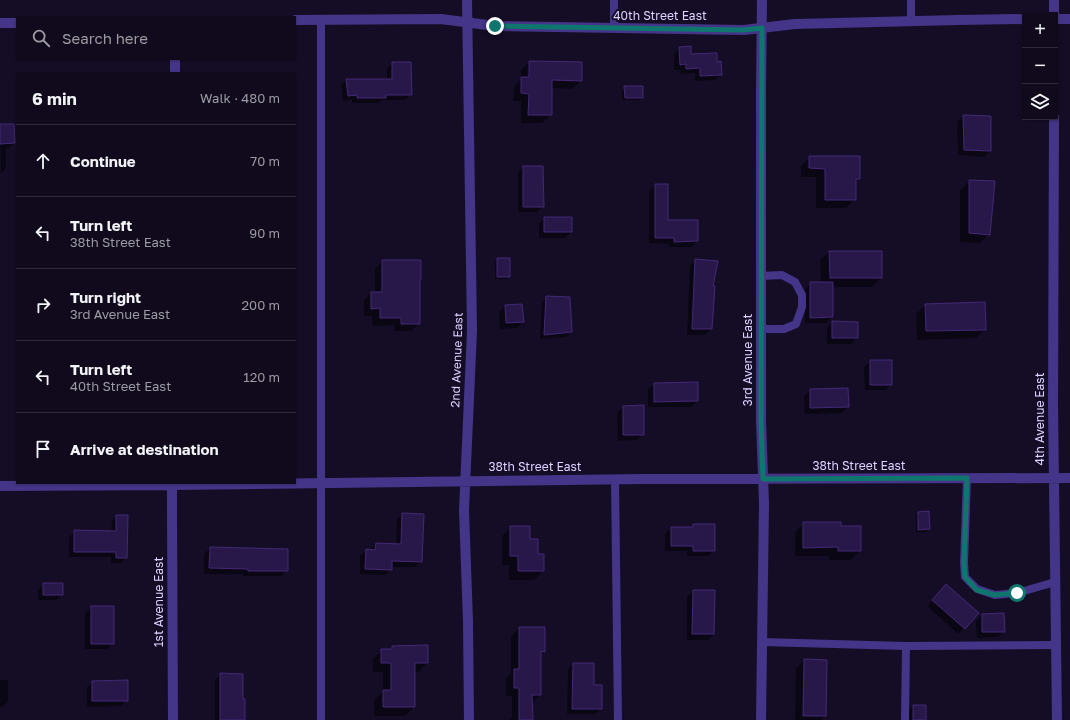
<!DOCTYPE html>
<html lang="en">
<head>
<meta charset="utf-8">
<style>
  :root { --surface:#100a1c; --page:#191325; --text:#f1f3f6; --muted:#9c9aa3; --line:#302b3b }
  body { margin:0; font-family:"Golos Text",sans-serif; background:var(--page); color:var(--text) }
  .controls { position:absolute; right:12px; top:12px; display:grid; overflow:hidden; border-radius:0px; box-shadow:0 1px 3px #0004 }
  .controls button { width:36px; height:36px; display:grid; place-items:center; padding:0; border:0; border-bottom:1px solid var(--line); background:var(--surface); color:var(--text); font:20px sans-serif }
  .stop { position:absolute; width:12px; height:12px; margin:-9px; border:3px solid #0f766e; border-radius:50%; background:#fff }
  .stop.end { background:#0f766e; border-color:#fff; box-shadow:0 1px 4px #0008 }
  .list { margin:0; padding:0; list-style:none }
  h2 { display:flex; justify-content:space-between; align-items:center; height:52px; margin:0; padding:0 16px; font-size:17px }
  h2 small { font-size:13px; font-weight:400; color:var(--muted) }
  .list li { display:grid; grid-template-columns:26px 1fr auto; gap:12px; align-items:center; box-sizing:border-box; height:72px; padding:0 16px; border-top:1px solid var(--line) }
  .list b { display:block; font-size:15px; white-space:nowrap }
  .list p { margin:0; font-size:13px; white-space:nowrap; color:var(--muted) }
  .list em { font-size:13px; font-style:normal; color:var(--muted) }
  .icon { flex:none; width:22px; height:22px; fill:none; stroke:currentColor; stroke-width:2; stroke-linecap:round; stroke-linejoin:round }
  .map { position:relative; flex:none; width:1070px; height:720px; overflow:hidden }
  .search { position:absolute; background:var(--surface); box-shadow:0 1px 3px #0004; left:16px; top:16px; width:280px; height:44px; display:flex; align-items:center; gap:10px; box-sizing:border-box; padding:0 14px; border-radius:0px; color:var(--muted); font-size:15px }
  .panel { position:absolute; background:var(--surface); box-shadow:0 1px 3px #0004; left:16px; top:72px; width:280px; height:412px; border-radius:0px }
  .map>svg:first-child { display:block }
  .shadow { fill:#0007 }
  .building { fill:#281849; stroke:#422976 }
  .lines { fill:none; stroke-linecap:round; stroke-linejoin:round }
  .service { stroke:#443588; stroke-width:8 }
  .minor { stroke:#443588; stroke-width:10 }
  .route { stroke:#0f766e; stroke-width:5 }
  .labels { text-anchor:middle; stroke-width:4; stroke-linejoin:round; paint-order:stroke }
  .street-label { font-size:12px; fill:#ded3ff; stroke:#150d26 }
</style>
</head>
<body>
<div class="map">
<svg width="1070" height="720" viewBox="0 0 1070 720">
  <rect width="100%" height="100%" fill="#150d26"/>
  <!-- shadow -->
  <path class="shadow" d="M680 48 690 55 716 63 721 75 715 80 695 81V73L681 74 680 70H674V54Z
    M529 62 581 81 573 89 551 88V115L542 123H521V101H513L514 86 521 79V70Z
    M392 63 411 95 405 100H382L379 103H352V99L343 101 341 85 346 80H387V69Z
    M625 87 642 98 639 100H622V90Z
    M963 116 990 151 984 157 958 155 957 122Z
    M0 125 14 143 9 148H6V168L1 174Z
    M810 157 859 179 855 183V199L846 208H816V177H801V166Z
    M523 167 543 206 537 212H518V173Z
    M969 181 989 234 980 243 960 242V190Z
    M655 185 667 221 697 241 691 247H669V244L649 243V190Z
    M544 218 571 232 565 238H539V224Z
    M829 252H881V278L872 287H832V317L826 323H805V289L811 283H821L820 260Z
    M498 259 509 277 507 279H495V262Z
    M696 260 712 287 711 329 705 335H687L690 266Z
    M382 261 419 280V323L412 331H394V325L373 326 372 316H364V300L371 293H375V269Z
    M547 297 571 332 566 337 540 339 542 302Z
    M925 305 985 329 976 338 917 340 916 314Z
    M505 306 523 322 517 328 500 329 499 312Z
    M833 322 857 323V338L851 344H827V328Z
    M870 361 891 384 886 390H865L864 367Z
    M654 384 697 401 692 407H648V389Z
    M847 389 848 407 842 413 805 414 804 396 810 390Z
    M623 407 643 434 637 440 618 441 617 413Z
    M918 513 929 529 926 532H916V515Z
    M402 514 421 562 415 567H391V570L385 575 360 574V556L366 551 370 550 376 544 396 545 397 520Z
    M117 516 126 558 121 563H111V557H69V537L75 531 111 532 112 521Z
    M804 523 860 551 851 560H829V556H795V532Z
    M693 525 714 551 708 556H687V551H665V534L671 528H690Z
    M511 527 529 540 537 555 543 571 534 580H509V565H502V536Z
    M210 548 287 570 281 576H243V574H204V554Z
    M44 584 62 594 56 600H38V590Z
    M693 591 713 634 708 640H687V597Z
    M941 591 964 628 958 634 927 606Z
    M91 607 113 643 107 649H85V613Z
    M1003 614 1004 632 998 637 977 638 976 621 982 615Z
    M519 628 544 651 540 656V695L532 703V720H509L512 717V696H506V678L511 673V636Z
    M392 647 427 663 418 672H414V707L405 716H374V700L383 692V672H373V659L382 650H389Z
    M804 660 825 716 821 720H795L796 669Z
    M573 664 593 686 601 708 596 714H567L568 669Z
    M221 674 242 700 244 720H215V680Z
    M0 680H8V702L2 707H0Z
    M93 682 127 700 121 706 87 707V687Z
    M913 706 925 720H907V711Z"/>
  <!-- building -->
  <path class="building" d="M691 46V54L717 53V62L721 61 722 75 700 76V68L686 69V64L680 65 679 47Z
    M529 61 582 62V81L552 80V115H528L529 94 521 93V77H529Z
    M392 62H411L412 95H386V98H357V95L348 96 346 79H392Z
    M624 86H643V98H625Z
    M963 115 991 116V151L964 150Z
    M0 124H14L15 143 0 144Z
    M809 156H860V179H856V200H825V169L809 168Z
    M523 166H543L544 207H523Z
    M969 180 995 181 990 235 969 233Z
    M655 184H668V220H698V241L674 242V238H655Z
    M544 217H572V232H544Z
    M829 251H882V278H830Z
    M497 258H510V277H497Z
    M695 259 718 261 713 286H715L712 329H692Z
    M382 260H421V280H420V324H401V318H380V308L371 309V292H382Z
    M810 282H833V317L810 318Z
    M546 296 570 297 572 332 544 335Z
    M985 302 986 330 926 331 925 304Z
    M522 304 524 322 506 323 505 305Z
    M832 321 858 322V338H832Z
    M870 360H892V385H870Z
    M698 382V401L654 402V383Z
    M848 388 849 407 810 408V389Z
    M644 405V435H623V406Z
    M929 511 930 529 918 530V512Z
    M402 513 424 514 422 562 392 561V570L365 569 366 549 375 550 376 543 401 544Z
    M116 515H128L127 558H116V552H74V530L116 531Z
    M803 522H841V526H861V551H838V547L803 548Z
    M693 524H715V551H693V546H671V527H693Z
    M510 526H530V539H538V554H544V571H518V556H510Z
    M210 547 288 549V571H248V569L209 568Z
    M43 583H63V595H43Z
    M946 584 979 613 965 629 932 600Z
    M693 590H715L714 634H692Z
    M91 606H114V644H91Z
    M1004 613 1005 632H982V614Z
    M519 627H545V652L541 651V695H532L533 720H519V688H514V669H519Z
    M428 645V663H415V707H383V690H391V663H381V649H392V646Z
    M804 659 827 660 826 716H803Z
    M573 663H594V685H602V709H572Z
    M220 673 243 674V699H245V720H220Z
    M128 680V701H92V681Z
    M913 705H926V720H913Z"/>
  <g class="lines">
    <!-- service -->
    <path class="service" d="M911 0V21
      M614 28V0
      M761 276 782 275 795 282 802 295V307L796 324 784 329H761
      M967 478 964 563 965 577 977 589 995 595 1017 593 1055 582
      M615 479 618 720
      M762 642 906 646 1056 645
      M321 720V20
      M905 720 906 646"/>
    <!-- minor -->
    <path class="minor" d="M467 0 472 331 464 510 468 621 469 720
      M1054 0V15
      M1055 19H1070
      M295 20 441 19 495 26 744 30 795 24 958 20 1025 19
      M0 23H17
      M175 59V73
      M1054 117 1053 405 1057 720
      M172 483V512L173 720
      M0 486 172 485 642 479 1070 478
      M761 720 764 504 761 420V92L762 0"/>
  </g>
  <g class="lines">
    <!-- route -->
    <path class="route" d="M495 26 744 30 762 28 761 420 763 479 967 478 964 563 965 577 977 590 995 595 1017 593"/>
  </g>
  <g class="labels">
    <!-- street labels -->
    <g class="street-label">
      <text x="660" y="20">40th Street East</text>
      <text transform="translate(457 360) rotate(-88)" y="4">2nd Avenue East</text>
      <text transform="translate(748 360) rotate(-90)" y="4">3rd Avenue East</text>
      <text transform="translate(1040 419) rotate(-90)" y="4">4th Avenue East</text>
      <text x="859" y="470">38th Street East</text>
      <text x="535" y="471">38th Street East</text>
      <text transform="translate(159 602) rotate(-90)" y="4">1st Avenue East</text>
    </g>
  </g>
</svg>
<div class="controls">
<button>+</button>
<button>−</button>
<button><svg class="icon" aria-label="layers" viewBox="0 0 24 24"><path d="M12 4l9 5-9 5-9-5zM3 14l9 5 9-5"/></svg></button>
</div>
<div class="stop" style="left:1017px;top:593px"></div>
<div class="stop end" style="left:495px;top:26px"></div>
<div class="search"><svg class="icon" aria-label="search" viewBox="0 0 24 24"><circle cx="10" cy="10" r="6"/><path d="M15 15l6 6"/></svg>Search here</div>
<section class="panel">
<h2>6 min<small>Walk · 480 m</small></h2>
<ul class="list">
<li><svg class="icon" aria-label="ahead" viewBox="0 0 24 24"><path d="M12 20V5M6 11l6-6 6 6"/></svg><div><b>Continue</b></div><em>70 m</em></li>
<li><svg class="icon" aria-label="left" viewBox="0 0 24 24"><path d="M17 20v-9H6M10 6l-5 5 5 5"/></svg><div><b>Turn left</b><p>38th Street East</p></div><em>90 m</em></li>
<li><svg class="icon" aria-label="right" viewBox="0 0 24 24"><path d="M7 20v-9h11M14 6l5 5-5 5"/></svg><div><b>Turn right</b><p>3rd Avenue East</p></div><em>200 m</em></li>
<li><svg class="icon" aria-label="left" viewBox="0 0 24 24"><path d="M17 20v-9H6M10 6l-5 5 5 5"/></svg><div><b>Turn left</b><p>40th Street East</p></div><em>120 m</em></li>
<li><svg class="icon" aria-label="arrive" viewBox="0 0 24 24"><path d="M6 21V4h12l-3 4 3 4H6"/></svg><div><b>Arrive at destination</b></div></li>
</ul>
</section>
</div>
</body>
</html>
